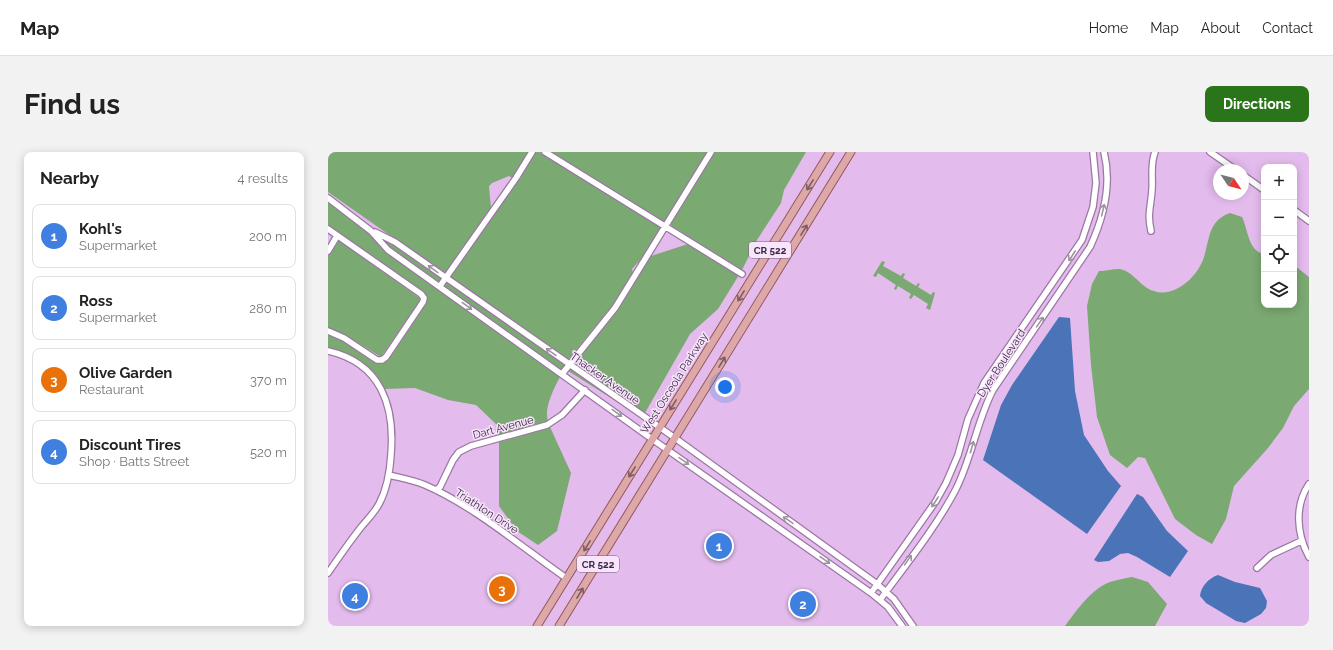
<!DOCTYPE html>
<html lang="en">
<head>
<meta charset="utf-8">
<style>
  :root { --surface:#fff; --page:#f2f2f2; --text:#222; --muted:#767676; --line:#e0e0e0; --accent:#2a7519 }
  body { margin:0; font-family:Raleway,sans-serif; background:var(--page); color:var(--text) }
  .controls { position:absolute; right:12px; top:12px; display:grid; overflow:hidden; border-radius:8px; box-shadow:0 2px 10px #0003 }
  .controls button { width:36px; height:36px; display:grid; place-items:center; padding:0; border:0; border-bottom:1px solid var(--line); background:var(--surface); color:var(--text); font:20px sans-serif }
  .compass { position:absolute; left:885px; top:12px; width:36px; height:36px; border-radius:50%; background:var(--surface); box-shadow:0 2px 10px #0003; rotate:125deg }
  .you { position:absolute; left:397px; top:235px; width:14px; height:14px; margin:-10px; border:3px solid #fff; border-radius:50%; background:#1a73e8; box-shadow:0 0 0 6px #1a73e833 }
  .badge { display:grid; place-items:center; width:26px; height:26px; border-radius:50%; background:var(--accent); color:#fff; font-size:13px; font-weight:700 }
  .pin { position:absolute; translate:-50% -50%; border:2px solid #fff; box-shadow:0 1px 4px #0006 }
  .list { margin:0; padding:0; list-style:none }
  h2 { display:flex; justify-content:space-between; align-items:center; height:52px; margin:0; padding:0 16px; font-size:17px }
  h2 small { font-size:13px; font-weight:400; color:var(--muted) }
  .list li { display:grid; grid-template-columns:26px 1fr auto; gap:12px; align-items:center; box-sizing:border-box; height:64px; margin:0 8px 8px; padding:0 8px; border:1px solid var(--line); border-radius:8px }
  .list b { display:block; font-size:15px; white-space:nowrap }
  .list p { margin:0; font-size:13px; white-space:nowrap; color:var(--muted) }
  .list em { font-size:13px; font-style:normal; color:var(--muted) }
  .icon { flex:none; width:22px; height:22px; fill:none; stroke:currentColor; stroke-width:2; stroke-linecap:round; stroke-linejoin:round }
  .map { position:relative; flex:none; width:981px; height:474px; overflow:hidden; border-radius:8px }
  header { display:flex; align-items:center; gap:24px; box-sizing:border-box; height:56px; padding:0 20px; background:var(--surface); border-bottom:1px solid var(--line) }
  header strong { font-size:19px }
  nav { display:flex; gap:22px; margin-inline-start:auto; font-size:14px }
  .intro { display:flex; align-items:center; justify-content:space-between; box-sizing:border-box; height:96px; padding:0 24px }
  h1 { margin:0; font-size:28px }
  .button { padding:10px 18px; border-radius:8px; background:var(--accent); color:#fff; font-size:14px; font-weight:700 }
  main { display:flex; gap:24px; padding:0 24px }
  aside { flex:1; background:var(--surface); border-radius:8px; box-shadow:0 2px 10px #0003 }
  .map>svg:first-child { display:block }
  .green { fill:#7ba972 }
  .water { fill:#4a73b8 }
  .lines { fill:none; stroke-linecap:round; stroke-linejoin:round }
  .minor-casing { stroke:#9c77a4; stroke-width:8 }
  .major-casing { stroke:#95565d; stroke-width:9 }
  .minor { stroke:#fff; stroke-width:5.5 }
  .major { stroke:#dda8a8; stroke-width:7 }
  .oneway { stroke:#7b5c68 }
  .oneway2 { stroke:#9c949e }
  .labels { text-anchor:middle; stroke-width:3; stroke-linejoin:round; paint-order:stroke }
  .shield { fill:#f8e4fd; stroke:#726277; stroke-width:1 }
  .shield-label { font-size:10px; font-weight:bold; fill:#392a3d }
  .street-label { font-size:11px; fill:#392a3d; stroke:#f8e4fd }
</style>
</head>
<body>
<header>
<strong>Map</strong>
<nav><a>Home</a><a>Map</a><a>About</a><a>Contact</a></nav>
</header>
<div class="intro"><h1>Find us</h1><a class="button">Directions</a></div>
<main>
<aside>
<h2>Nearby<small>4 results</small></h2>
<ul class="list">
<li><span class="badge" style="background:#3f7fe0">1</span><div><b>Kohl's</b><p>Supermarket</p></div><em>200 m</em></li>
<li><span class="badge" style="background:#3f7fe0">2</span><div><b>Ross</b><p>Supermarket</p></div><em>280 m</em></li>
<li><span class="badge" style="background:#e8710a">3</span><div><b>Olive Garden</b><p>Restaurant</p></div><em>370 m</em></li>
<li><span class="badge" style="background:#3f7fe0">4</span><div><b>Discount Tires</b><p>Shop · Batts Street</p></div><em>520 m</em></li>
</ul>
</aside>
<div class="map">
<svg width="981" height="474" viewBox="0 0 981 474">
  <rect width="100%" height="100%" fill="#e3bbec"/>
  <!-- green -->
  <path class="green" d="M0 0H200L184 26 181 24 164 31 161 34 163 56 117 122 0 40Z
    M207 0H212L333 75 313 107 304 117 305 121 284 154 240 208 122 126 189 29Z
    M223 0H380L336 70Z
    M387 0H478L456 38 453 51 429 88 414 118 342 73Z
    M0 47 302 258 237 217C229 229 215 256 220 269L170 283V274L148 253 120 248 87 236 56 237C44 215 24 201 0 196V182L14 188 50 211H56L61 207 98 152V145L95 140 0 74Z
    M902 61 914 65C920 77 920 99 936 102V153H966V113L981 125V237L966 254 955 276 940 296 906 334 898 367 884 392 868 383 847 367 817 306 810 305 799 316 782 303 769 265 763 213 759 154 764 132 771 119C777 119 785 117 792 117 803 119 811 131 819 136 842 150 867 128 875 108 882 89 879 69 902 61Z
    M11 88 93 147 53 205 17 183 0 176V104Z
    M360 92 411 123 390 157 362 182 317 261 245 212 289 158 323 104Z
    M554 109 557 110 555 114 573 124 575 121 577 122 575 126 588 134 590 131 592 132 590 135 603 143 605 140 607 141 602 158 598 156 600 152 586 143 583 147 581 146 583 142 570 134 568 138 566 137 568 133 550 121 548 125 545 124Z
    M222 275 243 321 229 379 210 393 189 379 171 354V290Z
    M804 425 820 430 839 452 827 474H737C748 459 763 437 782 430 789 428 797 426 804 425Z"/>
  <!-- water -->
  <path class="water" d="M731 165 742 166 747 239 756 283 780 319 793 334 759 382 655 308 673 253 684 233Z
    M809 342 815 345 839 379 860 399 842 425 809 405 800 401 792 402 781 409 770 410 766 408Z
    M890 423 907 430 932 436 939 449 938 456 933 462 917 471 908 469 878 451 872 444C873 434 881 426 890 423Z"/>
  <g class="lines">
    <defs>
      <path id="minor" d="M217 0 414 122
        M882 0 908 18
        M915 23 936 38
        M0 46 43 79 60 98 324 287 543 441 560 455 574 474
        M966 58 981 69
        M0 77 93 142 96 146 95 150 58 205 54 208H49L16 186 0 179
        M823 79C819 62 823 54 824 38 825 24 822 13 827 0
        M47 80 67 90 347 286 549 432 566 447 585 474
        M0 99 9 84
        M112 134 188 26 204 0
        M0 199C53 211 67 254 63 302 62 320 59 337 51 352 46 361 40 367 34 374 22 389 11 405 0 421
        M234 222 287 156 383 0
        M61 323C73 326 85 328 97 333 146 354 195 396 238 426
        M981 332C966 354 969 383 981 405
        M108 338 112 335 125 308 131 300 143 294 219 273 234 263 257 238
        M929 416 943 403 973 389
        M543 441 608 349 618 331 630 303 640 267 656 231 754 88 765 55 768 31 765 0
        M552 448C577 414 609 374 628 337 644 305 649 269 665 238L762 95C775 67 784 32 776 0"/>
      <path id="major" d="M209 474 502 0
        M231 474 523 0"/>
    </defs>
    <!-- minor casing -->
    <use href="#minor" class="minor-casing"/>
    <!-- major casing -->
    <use href="#major" class="major-casing"/>
    <!-- minor -->
    <use href="#minor" class="minor"/>
    <!-- major -->
    <use href="#major" class="major"/>
  </g>
  <!-- one-way arrows -->
  <defs><path id="oneway-shaft" d="M-6 0H5M1.5-3L5.5 0L1.5 3" fill="none" stroke-width="1.6" stroke-linecap="round" stroke-linejoin="round"/></defs>
  <g class="oneway">
    <use href="#oneway-shaft" transform="translate(482 33) rotate(122)"/>
    <use href="#oneway-shaft" transform="translate(476 78) rotate(-58)"/>
    <use href="#oneway-shaft" transform="translate(413 144) rotate(122)"/>
    <use href="#oneway-shaft" transform="translate(394 210) rotate(-59)"/>
    <use href="#oneway-shaft" transform="translate(345 253) rotate(122)"/>
    <use href="#oneway-shaft" transform="translate(304 320) rotate(122)"/>
    <use href="#oneway-shaft" transform="translate(259 394) rotate(122)"/>
    <use href="#oneway-shaft" transform="translate(252 441) rotate(-58)"/>
  </g>
  <g class="oneway2">
    <use href="#oneway-shaft" transform="translate(775 58) rotate(-77)"/>
    <use href="#oneway-shaft" transform="translate(744 104) rotate(123)"/>
    <use href="#oneway-shaft" transform="translate(105 117) rotate(-144)"/>
    <use href="#oneway-shaft" transform="translate(139 154) rotate(36)"/>
    <use href="#oneway-shaft" transform="translate(712 170) rotate(-55)"/>
    <use href="#oneway-shaft" transform="translate(223 200) rotate(-145)"/>
    <use href="#oneway-shaft" transform="translate(289 261) rotate(36)"/>
    <use href="#oneway-shaft" transform="translate(644 295) rotate(-74)"/>
    <use href="#oneway-shaft" transform="translate(356 309) rotate(35)"/>
    <use href="#oneway-shaft" transform="translate(607 350) rotate(123)"/>
    <use href="#oneway-shaft" transform="translate(460 368) rotate(-146)"/>
    <use href="#oneway-shaft" transform="translate(497 408) rotate(35)"/>
    <use href="#oneway-shaft" transform="translate(580 408) rotate(-55)"/>
  </g>
  <g class="labels">
    <!-- shield labels -->
    <g class="shield">
      <rect x="421" y="90" width="42" height="16" rx="3"/>
      <rect x="249" y="404" width="42" height="16" rx="3"/>
    </g>
    <g class="shield-label">
      <text x="442" y="102">CR 522</text>
      <text x="270" y="416">CR 522</text>
    </g>
    <!-- street labels -->
    <g class="street-label">
      <text transform="translate(673 211) rotate(-57)" y="4">Dyer Boulevard</text>
      <text transform="translate(277 226) rotate(35)" y="4">Thacker Avenue</text>
      <text transform="translate(346 231) rotate(-58)" y="4">West Osceola Parkway</text>
      <text transform="translate(175 275) rotate(-15)" y="4">Dart Avenue</text>
      <text transform="translate(159 359) rotate(33)" y="4">Triathlon Drive</text>
    </g>
  </g>
</svg>
<div class="controls">
<button>+</button>
<button>−</button>
<button><svg class="icon" aria-label="locate" viewBox="0 0 24 24"><circle cx="12" cy="12" r="6"/><path d="M12 2v4M12 18v4M2 12h4M18 12h4"/></svg></button>
<button><svg class="icon" aria-label="layers" viewBox="0 0 24 24"><path d="M12 4l9 5-9 5-9-5zM3 14l9 5 9-5"/></svg></button>
</div>
<svg class="compass" viewBox="-18 -18 36 36"><path d="M0-13l5 13h-10z" fill="#e53935"/><path d="M0 13l5-13h-10z" fill="#767676"/></svg>
<div class="you"></div>
<div class="pin badge" style="left:391px;top:394px;background:#3f7fe0">1</div>
<div class="pin badge" style="left:475px;top:452px;background:#3f7fe0">2</div>
<div class="pin badge" style="left:174px;top:437px;background:#e8710a">3</div>
<div class="pin badge" style="left:27px;top:444px;background:#3f7fe0">4</div>
</div>
</main>
</body>
</html>
